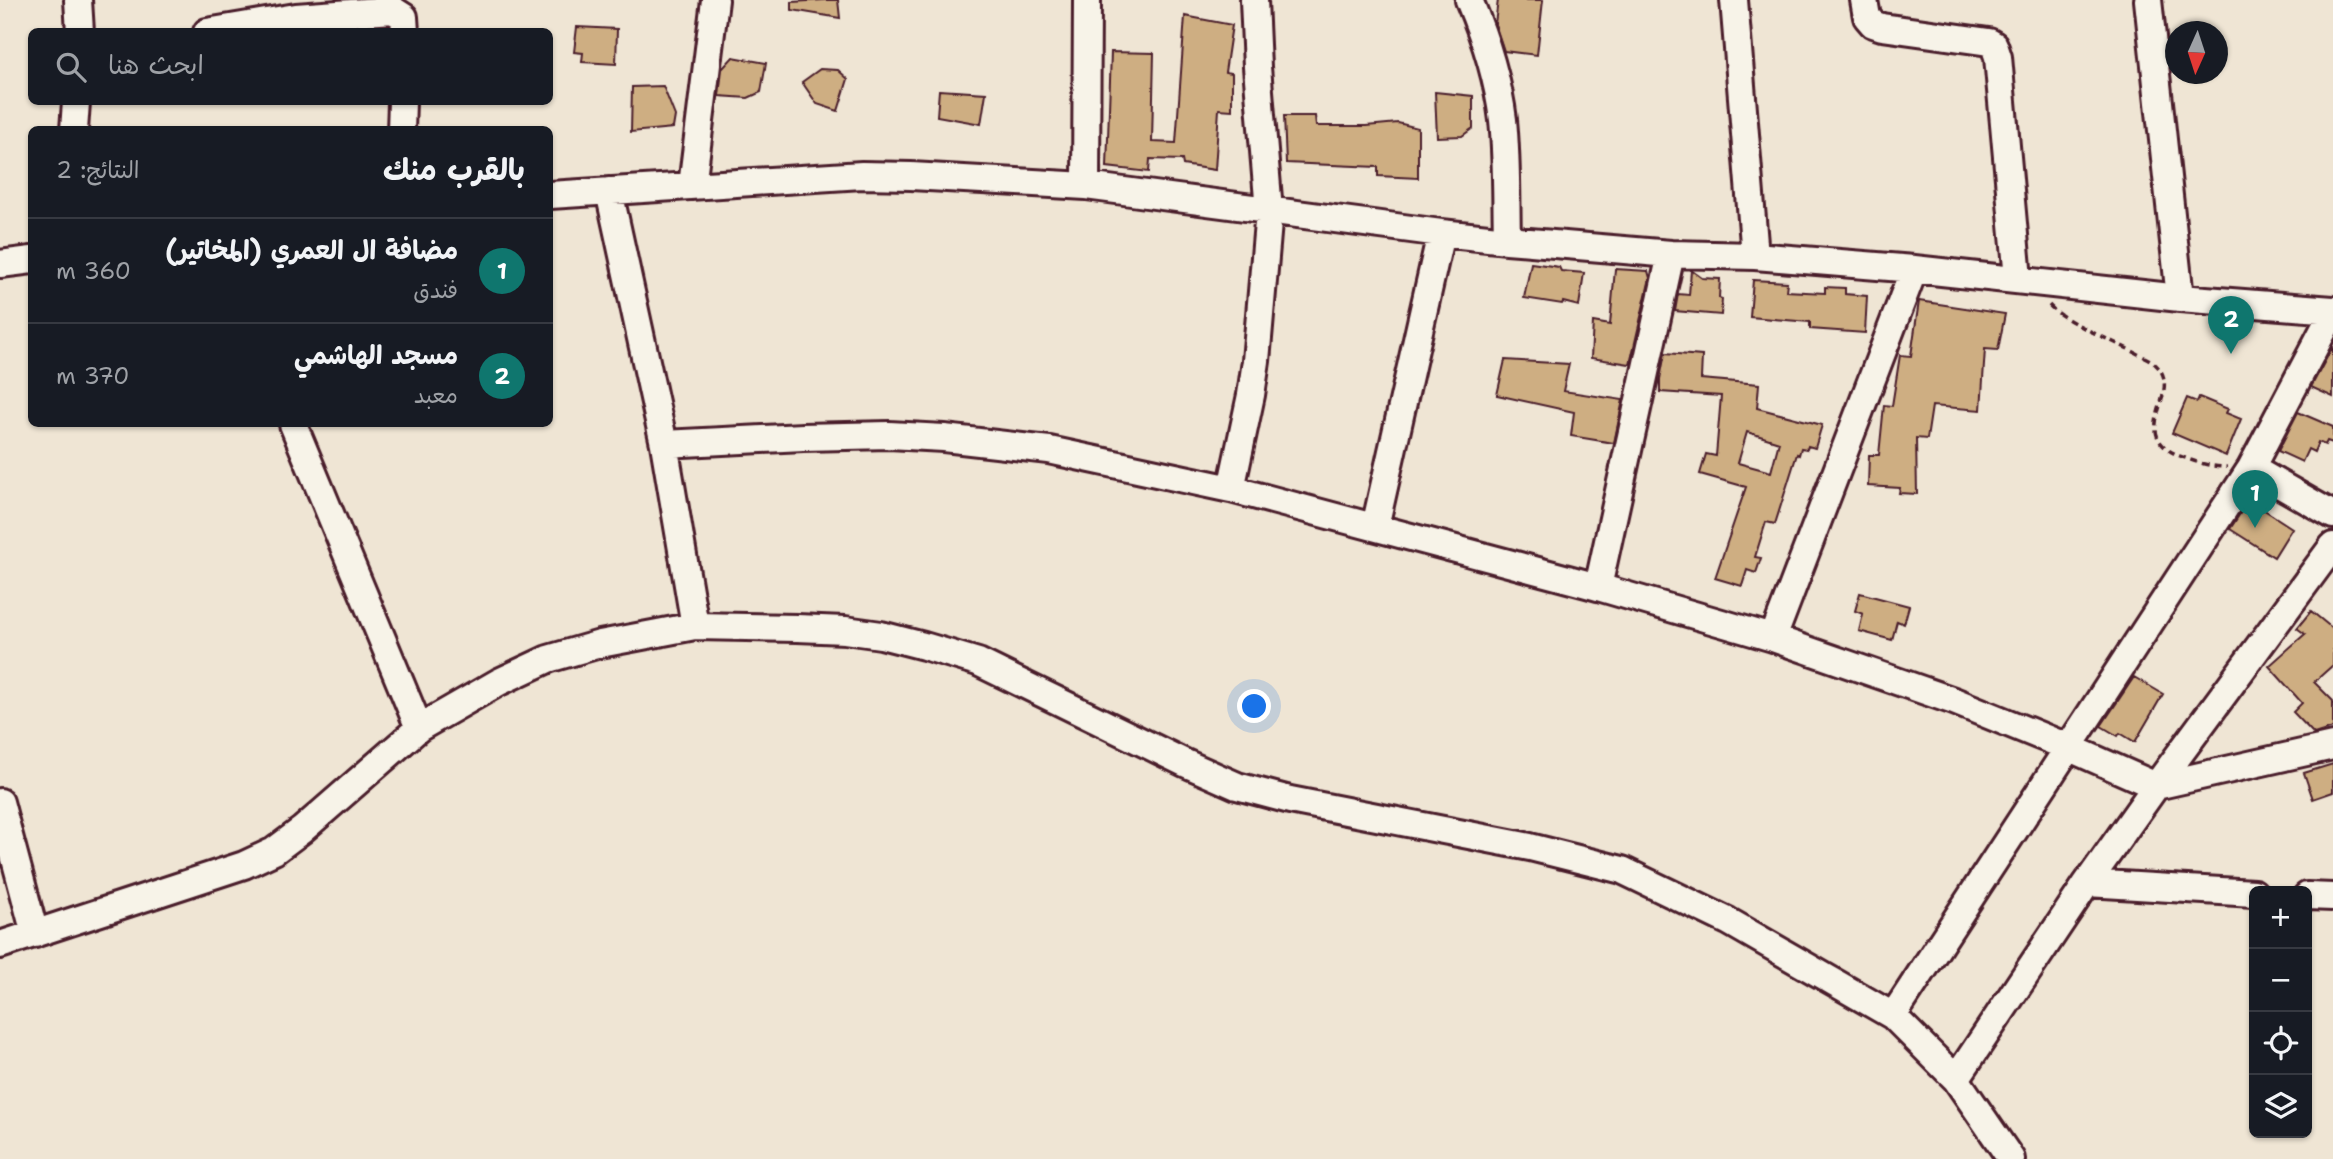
<!DOCTYPE html>
<html lang="ar">
<head>
<meta charset="utf-8">
<style>
  :root { --surface:#171b24; --page:#242831; --text:#f1f3f6; --muted:#9ea1a6; --line:#363941; --accent:#0f766e }
  body { margin:0; font-family:"Shantell Sans","Playpen Sans Arabic",sans-serif; background:var(--page); color:var(--text); direction:rtl }
  .controls { position:absolute; right:21px; bottom:21px; display:grid; overflow:hidden; border-radius:10px; box-shadow:0 2px 5px #0004 }
  .controls button { width:63px; height:63px; display:grid; place-items:center; padding:0; border:0; border-bottom:2px solid var(--line); background:var(--surface); color:var(--text); font:35px sans-serif }
  .compass { position:absolute; left:2165px; top:21px; width:63px; height:63px; border-radius:50%; background:var(--surface); box-shadow:0 2px 5px #0004; rotate:183deg }
  .you { position:absolute; left:1255px; top:707px; width:24px; height:24px; margin:-18px; border:5px solid #fff; border-radius:50%; background:#1a73e8; box-shadow:0 0 0 10px #1a73e833 }
  .badge { display:grid; place-items:center; width:46px; height:46px; border-radius:50%; background:var(--accent); color:#fff; font-size:23px; font-weight:700 }
  .pin { position:absolute; translate:-50% -58px; filter:drop-shadow(0 2px 4px #0008) }
  .pin::after { content:''; position:absolute; top:37px; width:24px; height:21px; background:inherit; clip-path:polygon(0 0,100% 0,50% 100%) }
  .list { margin:0; padding:0; list-style:none }
  h2 { display:flex; justify-content:space-between; align-items:center; height:91px; margin:0; padding:0 28px; font-size:30px }
  h2 small { font-size:23px; font-weight:400; color:var(--muted) }
  .list li { display:grid; grid-template-columns:46px 1fr auto; gap:21px; align-items:center; box-sizing:border-box; height:105px; padding:0 28px; border-top:2px solid var(--line) }
  .list b { display:block; font-size:26px; white-space:nowrap }
  .list p { margin:0; font-size:23px; white-space:nowrap; color:var(--muted) }
  .list em { font-size:23px; font-style:normal; color:var(--muted) }
  .icon { flex:none; width:38px; height:38px; fill:none; stroke:currentColor; stroke-width:2; stroke-linecap:round; stroke-linejoin:round }
  .map { position:relative; flex:none; width:2333px; height:1159px; overflow:hidden; direction:ltr }
  .search { position:absolute; background:var(--surface); box-shadow:0 2px 5px #0004; left:28px; top:28px; width:525px; height:77px; display:flex; align-items:center; gap:18px; box-sizing:border-box; padding:0 24px; border-radius:10px; color:var(--muted); font-size:26px }
  .panel { position:absolute; background:var(--surface); box-shadow:0 2px 5px #0004; left:28px; top:126px; width:525px; height:301px; border-radius:10px; direction:rtl }
  .map>svg:first-child { display:block }
  .building { fill:#ceae82; stroke:#4a1f2b; stroke-width:2; fill-rule:evenodd }
  .lines { fill:none; stroke-linecap:round; stroke-linejoin:round }
  .minor-casing { stroke:#4a1f2b; stroke-width:32 }
  .path { stroke:#4a1f2b; stroke-width:3.5; stroke-dasharray:7 5; stroke-linecap:butt }
  .minor { stroke:#f7f3e8; stroke-width:26 }
</style>
</head>
<body>
<div class="map">
<svg width="2333" height="1159" viewBox="0 0 2333 1159">
  <rect width="100%" height="100%" fill="#efe5d4"/>
  <filter id="ink" filterUnits="userSpaceOnUse"><feTurbulence type="fractalNoise" baseFrequency=".0143" numOctaves="2"/><feDisplacementMap in="SourceGraphic" scale="14" xChannelSelector="R" yChannelSelector="G"/><feConvolveMatrix kernelMatrix="1 2 1 2 8 2 1 2 1" color-interpolation-filters="sRGB"/></filter>
  <g filter="url(#ink)">
    <!-- building -->
    <path class="building" d="M824 0H838L840 18 792 10V2Z
      M1498 0H1543L1537 55 1504 51 1495 24Z
      M1185 16 1232 25 1225 72 1232 73V110L1219 109 1215 170 1183 165 1182 160 1150 159 1149 172 1107 167 1111 52 1154 53 1152 142 1176 143Z
      M577 27 617 29 616 64 582 62 583 53 574 52Z
      M733 57 766 63 761 92 748 98 719 96 722 69Z
      M820 69 838 70 848 79 838 111 817 104 802 82Z
      M663 86 675 116 673 128 631 132 632 87Z
      M939 90 986 93 981 124 937 116Z
      M1435 92 1473 96V128L1462 136 1437 137Z
      M1284 116H1315L1316 126H1366L1398 123 1418 128V178L1378 176V167L1286 163Z
      M1531 263 1559 267 1561 271 1584 273 1579 306 1563 302 1562 304 1524 298Z
      M1615 269 1648 271 1650 278 1630 364 1591 358 1593 322 1610 325Z
      M1691 270 1702 278 1720 279 1719 298 1722 299 1721 315 1675 311 1678 294 1689 295Z
      M1753 280 1787 282 1786 291 1825 293V287L1845 288V294L1867 296 1865 333 1810 329V322L1750 317Z
      M1919 301 2005 314 1998 350 1985 349 1981 410 1932 406 1927 439 1916 438 1917 494 1899 493 1900 488 1868 486 1869 455H1879L1884 405 1892 406 1900 355 1911 356Z
      M2333 346V397L2311 387Z
      M1665 353 1702 356 1701 379 1759 384 1757 408 1822 425 1815 448 1808 446 1807 449 1801 448 1799 455 1797 454 1775 524 1766 522 1755 557 1761 558 1756 573 1747 570 1742 586 1715 578 1746 487 1700 474 1706 454 1716 456 1721 396 1660 392V379ZM1747 432 1779 442 1771 472 1738 463Z
      M1505 360 1569 364 1563 391 1623 400 1614 443 1571 436 1574 412 1497 395Z
      M2199 397 2228 409 2226 413 2241 419 2226 456 2172 433 2187 398 2197 402Z
      M2298 412 2333 427V443L2327 441 2325 445 2318 442 2314 452 2308 449 2302 462 2278 451Z
      M2249 500 2292 528 2274 557 2230 529Z
      M1860 593 1909 606 1904 624 1897 621 1892 640 1859 631 1863 614 1855 611Z
      M2311 611 2333 629V665L2314 682 2333 701V728L2314 734 2293 712 2302 703 2269 666 2305 634 2297 628Z
      M2134 677 2163 694 2135 742 2120 733 2118 736 2101 726Z
      M2333 764V792L2313 799 2304 773Z"/>
    <g class="lines">
      <defs>
        <path id="minor" d="M78 0 80 32
          M1469 0C1485 38 1498 79 1503 120 1507 160 1506 200 1507 240
          M1734 0 1755 256
          M1864 0 1867 17 1873 24 1882 27 1989 42 1994 45 1998 57 2018 279
          M2148 0 2180 298
          M207 32 296 17 393 10 404 17 405 32
          M74 130 76 102
          M401 130 402 102
          M692 186 715 0
          M1086 186 1087 0
          M609 191 664 444 695 626
          M550 195 862 175 911 176 1086 186 1441 233 1507 240 1671 254 1755 256 1914 269 2180 298 2333 310
          M0 264 32 260
          M293 424 419 728
          M664 444 803 437 889 435 944 438 1049 450 1231 489 1598 587 1773 638 1954 701 2070 748 2156 786 2333 746
          M2251 468 2333 515
          M1231 489 1251 395 1256 361 1269 211 1257 67 1254 0
          M1375 527 1441 233
          M1598 587 1671 254
          M1773 638 1914 269
          M0 802 35 934
          M2087 883 2254 893
          M2307 896 2333 897
          M0 945 244 865 274 851 302 830 419 728 499 682 548 659 600 644 695 626 797 628 845 630 881 635 924 646 978 662 1185 763 1237 786 1290 800 1530 847 1622 870 1728 921 1893 1016 1956 1079 2011 1159
          M1893 1016 2251 468 2333 312
          M1956 1079 2087 883 2156 786 2333 546"/>
      </defs>
      <!-- minor casing -->
      <use href="#minor" class="minor-casing"/>
      <!-- path -->
      <path class="path" d="M2049 305C2064 322 2116 342 2138 354 2144 357 2152 360 2156 365 2185 392 2125 433 2180 456 2195 462 2211 467 2227 467"/>
      <!-- minor -->
      <use href="#minor" class="minor"/>
    </g>
  </g>
</svg>
<div class="controls">
<button>+</button>
<button>−</button>
<button><svg class="icon" aria-label="locate" viewBox="0 0 24 24"><circle cx="12" cy="12" r="6"/><path d="M12 2v4M12 18v4M2 12h4M18 12h4"/></svg></button>
<button><svg class="icon" aria-label="layers" viewBox="0 0 24 24"><path d="M12 4l9 5-9 5-9-5zM3 14l9 5 9-5"/></svg></button>
</div>
<svg class="compass" viewBox="-18 -18 36 36"><path d="M0-13l5 13h-10z" fill="#e53935"/><path d="M0 13l5-13h-10z" fill="#9ea1a6"/></svg>
<div class="you"></div>
<div class="pin badge" style="left:2255px;top:528px">1</div>
<div class="pin badge" style="left:2231px;top:354px">2</div>
<div class="search"><svg class="icon" aria-label="search" viewBox="0 0 24 24"><circle cx="10" cy="10" r="6"/><path d="M15 15l6 6"/></svg>ابحث هنا</div>
<section class="panel">
<h2>بالقرب منك<small>النتائج: 2</small></h2>
<ul class="list">
<li><span class="badge">1</span><div><b>مضافة ال العمري (المخاتير)</b><p>فندق</p></div><em>360 m</em></li>
<li><span class="badge">2</span><div><b>مسجد الهاشمي</b><p>معبد</p></div><em>370 m</em></li>
</ul>
</section>
</div>
</body>
</html>
